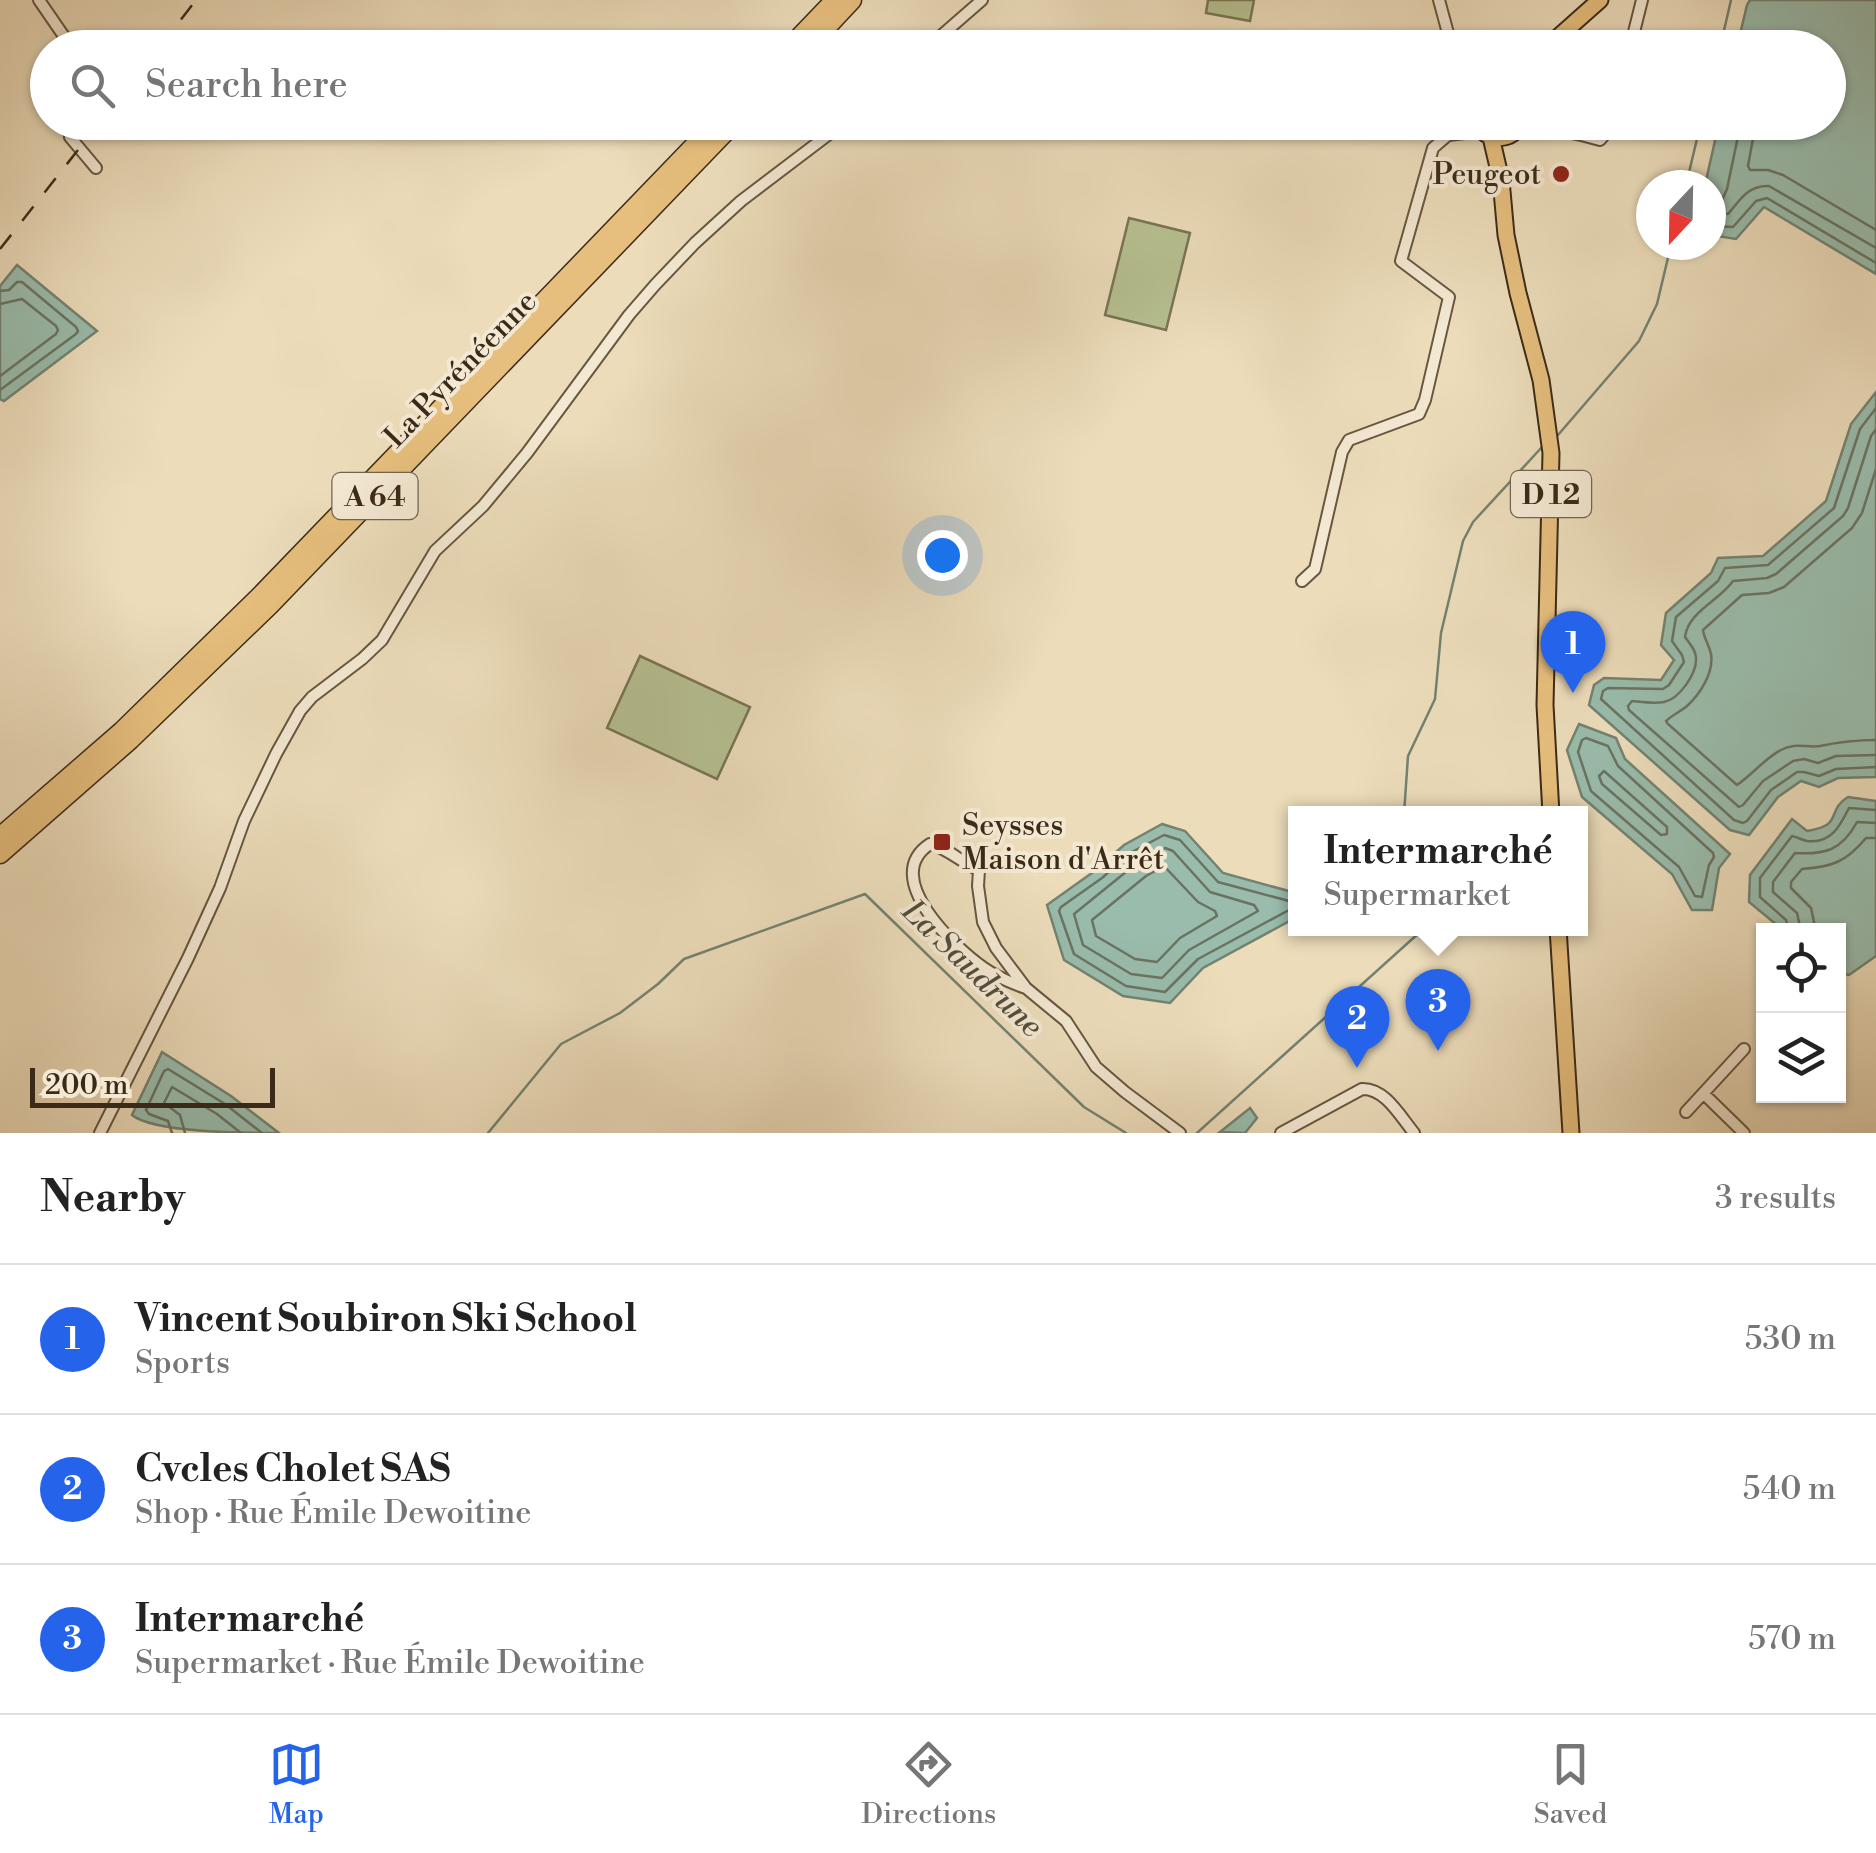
<!DOCTYPE html>
<html lang="en">
<head>
<meta charset="utf-8">
<style>
  :root { --surface:#fff; --page:#f2f2f2; --text:#222; --muted:#767676; --line:#e0e0e0; --accent:#2563eb }
  body { margin:0; font-family:"Libre Bodoni",serif; background:var(--page); color:var(--text) }
  .controls { position:absolute; right:30px; bottom:30px; display:grid; overflow:hidden; border-radius:0px; box-shadow:0 2px 8px #0004 }
  .controls button { width:90px; height:90px; display:grid; place-items:center; padding:0; border:0; border-bottom:2px solid var(--line); background:var(--surface); color:var(--text); font:50px sans-serif }
  .compass { position:absolute; left:1636px; top:170px; width:90px; height:90px; border-radius:50%; background:var(--surface); box-shadow:0 2px 8px #0004; rotate:202deg }
  .scale { position:absolute; left:30px; bottom:25px; width:245px; box-sizing:border-box; padding-left:10px; border:5px solid #3b2a18; border-top:0; font-size:28px; line-height:35px; white-space:nowrap; color:#3b2a18; -webkit-text-stroke:8px #f3e8d2; paint-order:stroke }
  .you { position:absolute; left:942px; top:555px; width:35px; height:35px; margin:-25px; border:8px solid #fff; border-radius:50%; background:#1a73e8; box-shadow:0 0 0 15px #1a73e833 }
  .badge { display:grid; place-items:center; width:65px; height:65px; border-radius:50%; background:var(--accent); color:#fff; font-size:32px; font-weight:700 }
  .pin { position:absolute; translate:-50% -82px; filter:drop-shadow(0 2px 5px #0008) }
  .pin::after { content:''; position:absolute; top:52px; width:35px; height:30px; background:inherit; clip-path:polygon(0 0,100% 0,50% 100%) }
  .popup { position:absolute; left:1288px; top:806px; width:300px; height:130px; box-sizing:border-box; display:grid; place-content:center; border-radius:0px; background:var(--surface); filter:drop-shadow(0 2px 8px #0005); font-size:32px; white-space:nowrap; color:var(--muted) }
  .popup b { font-size:38px; color:var(--text) }
  .popup::after { content:''; position:absolute; left:50%; top:100%; margin-left:-20px; border:20px solid transparent; border-top-color:var(--surface) }
  .list { margin:0; padding:0; list-style:none }
  h2 { display:flex; justify-content:space-between; align-items:center; height:130px; margin:0; padding:0 40px; font-size:42px }
  h2 small { font-size:32px; font-weight:400; color:var(--muted) }
  .list li { display:grid; grid-template-columns:65px 1fr auto; gap:30px; align-items:center; box-sizing:border-box; height:150px; padding:0 40px; border-top:2px solid var(--line) }
  .list b { display:block; font-size:38px; white-space:nowrap }
  .list p { margin:0; font-size:32px; white-space:nowrap; color:var(--muted) }
  .list em { font-size:32px; font-style:normal; color:var(--muted) }
  .icon { flex:none; width:55px; height:55px; fill:none; stroke:currentColor; stroke-width:2; stroke-linecap:round; stroke-linejoin:round }
  .map { position:relative; flex:none; width:1876px; height:1133px; overflow:hidden }
  .search { position:absolute; background:var(--surface); box-shadow:0 2px 8px #0004; left:30px; right:30px; top:30px; height:110px; display:flex; align-items:center; gap:25px; box-sizing:border-box; padding:0 35px; border-radius:55px; color:var(--muted); font-size:38px }
  .sheet { height:580px; background:var(--surface) }
  nav { display:flex; justify-content:space-around; align-items:center; box-sizing:border-box; height:140px; border-top:2px solid var(--line); background:var(--surface); font-size:28px; color:var(--muted) }
  nav a { display:grid; justify-items:center; gap:5px }
  nav .on { color:var(--accent) }
  .map>svg:first-child { display:block }
  .green { fill:#b6c091; stroke:#787554; stroke-width:2.5 }
  .water { fill:#99bcac; stroke:#738271; stroke-width:2.5 }
  .lines { fill:none; stroke-linecap:round; stroke-linejoin:round }
  .shore { stroke:#6a7362; stroke-width:2.5 }
  .stream { stroke:#738271; stroke-width:2.5 }
  .street-casing { stroke:#675640; stroke-width:14 }
  .primary-casing { stroke:#3b2a18; stroke-width:19 }
  .highway-casing { stroke:#3b2a18; stroke-width:21 }
  .street { stroke:#f3e8d2; stroke-width:10 }
  .primary { stroke:#e6be7d; stroke-width:15 }
  .highway { stroke:#e6be7d; stroke-width:18 }
  .rail { stroke:#3b2a18; stroke-width:2.5; stroke-dasharray:18 18; stroke-linecap:butt }
  .poi-dot { fill:#8f2418; stroke:#f3e8d2; stroke-width:4 }
  .labels { text-anchor:middle; stroke-width:8; stroke-linejoin:round; paint-order:stroke }
  .shield { fill:#f3e8d2; stroke:#726350; stroke-width:2.5 }
  .shield-label { font-size:28px; font-weight:bold; fill:#3b2a18 }
  .poi-label { font-size:30px; fill:#3b2a18; stroke:#f3e8d2; text-anchor:end }
  .street-label { font-size:30px; fill:#3b2a18; stroke:#f3e8d2 }
  .water-label { font-size:32px; font-style:italic; fill:#524e3d; stroke:#f3e8d2 }
</style>
</head>
<body>
<div class="map">
<svg width="1876" height="1133" viewBox="0 0 1876 1133">
  <rect width="100%" height="100%" fill="#ecdcba"/>
  <filter id="stains"><feTurbulence type="fractalNoise" baseFrequency=".002" numOctaves="4"/><feColorMatrix values="0 0 0 0 .2 0 0 0 0 .09 0 0 0 0 .02 0 0 0 .5 -.17"/></filter>
  <radialGradient id="worn" r=".72"><stop offset=".6" stop-color="#630" stop-opacity="0"/><stop offset="1" stop-color="#630" stop-opacity=".3"/></radialGradient>
  <!-- green -->
  <path class="green" d="M1208 0H1254L1250 21 1206 13Z
    M1129 218 1190 233 1166 330 1105 315Z
    M640 656 750 707 717 779 607 728Z"/>
  <!-- water -->
  <path class="water" d="M1750 0H1876V274L1764 207 1736 239 1711 235V185H1705L1719 123 1828 122V48L1737 47 1747 5Z
    M17 265 97 331 4 401 0 399V286Z
    M1876 392V777L1838 778 1819 787 1801 781 1778 797 1749 835 1730 830 1589 705 1594 685 1604 678 1661 680 1674 660 1661 645 1666 613 1711 573 1718 558 1763 556 1826 501 1851 424Z
    M1579 724 1616 738 1625 759 1730 854 1719 868 1712 910H1692L1672 874 1582 797 1567 750Z
    M1848 797 1876 801V956L1849 975 1839 973 1838 931 1783 930 1749 902 1750 875 1792 819 1807 831C1845 825 1825 811 1848 797Z
    M1162 824 1185 831 1223 873 1296 893 1295 918 1203 968 1170 1003 1123 996 1064 960 1047 905 1096 870 1124 845Z
    M162 1052 231 1096 279 1133C245 1133 154 1133 132 1115Z
    M1250 1108 1257 1118 1245 1133 1220 1132Z"/>
  <g class="lines">
    <!-- shore -->
    <path class="shore" d="M1741 122 1727 189 1723 198 1714 206 1715 212 1728 214C1740 200 1748 185 1769 186L1876 248
      M1756 122 1748 166 1750 170H1768L1783 175 1876 230
      M1711 226 1733 227 1756 201 1767 198 1876 263
      M0 291 9 290 17 282H22L76 327 78 331 76 334 0 390
      M0 304 22 299 56 326 58 330 56 334 0 376
      M1876 408 1860 429 1834 508 1768 565 1725 568 1718 581 1676 617 1672 641 1682 655 1684 662 1669 685 1663 689 1608 688 1603 691 1601 699 1734 820 1743 823 1747 821 1771 790 1797 772H1804L1819 776 1836 769 1876 767
      M1876 429 1871 436 1848 508 1843 516 1776 574 1767 578 1733 581C1719 601 1688 612 1685 637 1690 644 1696 650 1696 658 1697 674 1679 699 1664 702 1654 704 1642 702 1632 701L1628 706 1629 710 1739 807 1743 805 1763 781 1793 761 1804 759 1818 763 1836 756 1876 755
      M1876 469 1862 513 1852 528 1784 587 1769 593 1742 595 1703 630C1704 638 1709 645 1711 654 1714 673 1700 694 1687 706 1680 712 1672 715 1666 721L1668 724 1737 785C1752 775 1764 759 1781 750 1795 742 1806 748 1820 746 1839 742 1856 740 1876 740
      M1586 738 1608 746 1618 766 1713 853 1714 857 1709 865 1702 897 1695 896 1679 867 1591 791 1578 752 1582 740Z
      M1604 771 1667 827V834L1661 835 1602 784 1599 776Z
      M1164 835 1180 840 1218 882 1289 901 1292 906 1289 910 1198 959 1165 992 1126 986 1074 954 1059 911 1061 907 1102 878 1130 853Z
      M1165 848 1173 851 1210 892 1254 905 1258 911 1189 950 1162 978 1131 974 1083 945 1074 914 1137 863Z
      M1164 866 1198 902 1215 911 1217 916 1180 938 1157 962 1135 959 1096 936 1092 920 1146 876Z
      M1789 931 1786 920 1760 897V878L1792 836C1797 837 1802 840 1807 841 1831 844 1840 826 1849 808L1876 810
      M1801 931 1797 913 1773 892V882L1795 853C1825 855 1842 850 1857 822L1876 823
      M1816 931 1811 908 1791 888V882L1802 869C1832 867 1846 862 1866 838H1876
      M172 1133 168 1121 149 1114 146 1110 164 1071 168 1069 225 1104 262 1133
      M185 1133 180 1115 164 1103 172 1087 217 1114 241 1133"/>
    <!-- stream -->
    <path class="stream" d="M1720 48 1731 0
      M1686 185 1701 122
      M1558 435 1639 341 1657 304 1671 245
      M1404 814 1408 756 1435 699 1441 633 1463 541 1473 522 1542 447
      M488 1133 561 1044 620 1013 658 984 684 959 865 894 1084 1107 1126 1133
      M1197 1133 1410 941 1419 933V928"/>
    <defs>
      <path id="street" d="M39 0 72 48
        M1439 0 1452 48
        M927 48 982 0
        M1630 48 1642 0
        M68 122 70 137 96 168
        M1521 127 1547 128 1581 135 1555 122
        M1449 135 1481 131
        M1581 135 1600 140 1606 133 1609 122
        M1302 581 1315 569 1342 452 1349 440 1419 414 1425 400 1449 297 1401 261 1433 148 1463 122
        M1026 988C1011 983 997 977 984 968 955 948 879 877 930 844 946 847 962 863 979 870L978 886 983 922 996 948 1026 988 1066 1021 1096 1067 1125 1092 1180 1133
        M1704 1094 1744 1133
        M1686 1112 1744 1049
        M100 1133 188 958 220 888 244 821 276 754 300 711 312 697 362 659 382 640 435 551 483 506 527 453 629 315 655 285 695 243 741 201 845 122
        M1281 1133 1362 1089C1385 1088 1400 1116 1414 1133"/>
      <path id="primary" d="M1546 48 1600 0
        M1475 122C1488 143 1510 143 1523 122
        M1491 137 1501 180 1506 235 1518 293 1541 380 1551 453 1545 705 1551 814
        M1558 928 1571 1133"/>
      <path id="highway" d="M789 48 835 0
        M807 48 852 0
        M0 837 122 731 260 596 717 122
        M0 854 130 740 270 605 735 122"/>
    </defs>
    <!-- street casing -->
    <use href="#street" class="street-casing"/>
    <!-- primary casing -->
    <use href="#primary" class="primary-casing"/>
    <!-- highway casing -->
    <use href="#highway" class="highway-casing"/>
    <!-- street -->
    <use href="#street" class="street"/>
    <!-- primary -->
    <use href="#primary" class="primary"/>
    <!-- highway -->
    <use href="#highway" class="highway"/>
    <!-- rail -->
    <path class="rail" d="M159 48 196 0
      M0 249 100 122"/>
  </g>
  <!-- markers -->
  <g class="poi-dot">
    <circle cx="1561" cy="174" r="10"/>
    <rect x="932" y="832" width="20" height="20" rx="5"/>
  </g>
  <g class="labels">
    <!-- shield labels -->
    <g class="shield">
      <rect x="1511" y="471" width="80" height="46" rx="8"/>
      <rect x="332.5" y="473" width="85" height="46" rx="8"/>
    </g>
    <g class="shield-label">
      <text x="1551" y="504">D 12</text>
      <text x="375" y="506">A 64</text>
    </g>
    <!-- poi labels -->
    <g class="poi-label">
      <text x="1541" y="184">Peugeot</text>
      <text x="962" y="835" text-anchor="start">Seysses<tspan x="962" dy="34">Maison d'Arrêt</tspan></text>
    </g>
    <!-- street labels -->
    <g class="street-label">
      <text transform="translate(460 369) rotate(-46)" y="10">La Pyrénéenne</text>
    </g>
    <!-- water labels -->
    <g class="water-label">
      <text transform="translate(973 968) rotate(44)" y="11">La Saudrune</text>
    </g>
  </g>
  <rect width="100%" height="100%" filter="url(#stains)"/>
  <rect width="100%" height="100%" fill="url(#worn)"/>
</svg>
<div class="controls">
<button><svg class="icon" aria-label="locate" viewBox="0 0 24 24"><circle cx="12" cy="12" r="6"/><path d="M12 2v4M12 18v4M2 12h4M18 12h4"/></svg></button>
<button><svg class="icon" aria-label="layers" viewBox="0 0 24 24"><path d="M12 4l9 5-9 5-9-5zM3 14l9 5 9-5"/></svg></button>
</div>
<svg class="compass" viewBox="-18 -18 36 36"><path d="M0-13l5 13h-10z" fill="#e53935"/><path d="M0 13l5-13h-10z" fill="#767676"/></svg>
<div class="scale">200 m</div>
<div class="you"></div>
<div class="pin badge" style="left:1573px;top:693px">1</div>
<div class="pin badge" style="left:1357px;top:1068px">2</div>
<div class="pin badge" style="left:1438px;top:1051px">3</div>
<div class="popup"><b>Intermarché</b>Supermarket</div>
<div class="search"><svg class="icon" aria-label="search" viewBox="0 0 24 24"><circle cx="10" cy="10" r="6"/><path d="M15 15l6 6"/></svg>Search here</div>
</div>
<section class="sheet">
<h2>Nearby<small>3 results</small></h2>
<ul class="list">
<li><span class="badge">1</span><div><b>Vincent Soubiron Ski School</b><p>Sports</p></div><em>530 m</em></li>
<li><span class="badge">2</span><div><b>Cvcles Cholet SAS</b><p>Shop · Rue Émile Dewoitine</p></div><em>540 m</em></li>
<li><span class="badge">3</span><div><b>Intermarché</b><p>Supermarket · Rue Émile Dewoitine</p></div><em>570 m</em></li>
</ul>
</section>
<nav>
<a class="on"><svg class="icon" aria-label="map" viewBox="0 0 24 24"><path d="M3 6l6-2 6 2 6-2v14l-6 2-6-2-6 2zM9 4v14M15 6v14"/></svg>Map</a>
<a><svg class="icon" aria-label="directions" viewBox="0 0 24 24"><path d="M12 3l9 9-9 9-9-9zM9 14v-3h6M13 9l2 2-2 2"/></svg>Directions</a>
<a><svg class="icon" aria-label="saved" viewBox="0 0 24 24"><path d="M7 4h10v16l-5-4-5 4z"/></svg>Saved</a>
</nav>
</body>
</html>
